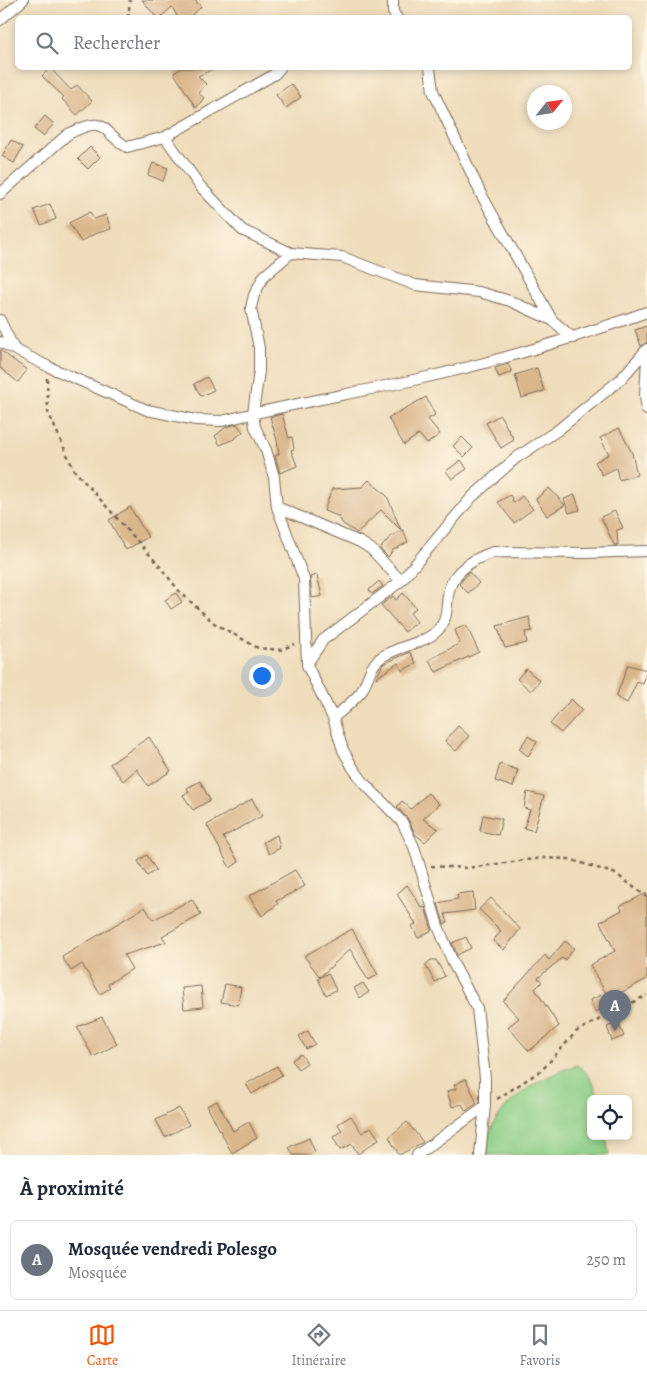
<!DOCTYPE html>
<html lang="fr">
<head>
<meta charset="utf-8">
<style>
  :root { --surface:#fff; --page:#f6f6f7; --text:#1f2937; --muted:#747a83; --line:#e0e1e3; --accent:#ea580c }
  body { margin:0; font-family:Alegreya,serif; background:var(--page); color:var(--text) }
  .controls { position:absolute; right:15px; bottom:15px; display:grid; overflow:hidden; border-radius:8px; box-shadow:0 2px 8px #0003 }
  .controls button { width:45px; height:45px; display:grid; place-items:center; padding:0; border:0; border-bottom:1px solid var(--line); background:var(--surface); color:var(--text); font:25px sans-serif }
  .compass { position:absolute; left:527px; top:85px; width:45px; height:45px; border-radius:50%; background:var(--surface); box-shadow:0 2px 8px #0003; rotate:60deg }
  .you { position:absolute; left:261px; top:675px; width:18px; height:18px; margin:-12px; border:4px solid #fff; border-radius:50%; background:#1a73e8; box-shadow:0 0 0 8px #1a73e833 }
  .badge { display:grid; place-items:center; width:32px; height:32px; border-radius:50%; background:var(--accent); color:#fff; font-size:16px; font-weight:700 }
  .pin { position:absolute; translate:-50% -41px; filter:drop-shadow(0 1px 2px #0008) }
  .pin::after { content:''; position:absolute; top:26px; width:18px; height:15px; background:inherit; clip-path:polygon(0 0,100% 0,50% 100%) }
  .list { margin:0; padding:0; list-style:none }
  h2 { display:flex; justify-content:space-between; align-items:center; height:65px; margin:0; padding:0 20px; font-size:21px }
  h2 small { font-size:16px; font-weight:400; color:var(--muted) }
  .list li { display:grid; grid-template-columns:32px 1fr auto; gap:15px; align-items:center; box-sizing:border-box; height:80px; margin:0 10px 10px; padding:0 10px; border:1px solid var(--line); border-radius:8px }
  .list b { display:block; font-size:19px; white-space:nowrap }
  .list p { margin:0; font-size:16px; white-space:nowrap; color:var(--muted) }
  .list em { font-size:16px; font-style:normal; color:var(--muted) }
  .icon { flex:none; width:28px; height:28px; fill:none; stroke:currentColor; stroke-width:2; stroke-linecap:round; stroke-linejoin:round }
  .map { position:relative; flex:none; width:647px; height:1155px; overflow:hidden }
  .search { position:absolute; background:var(--surface); box-shadow:0 2px 8px #0003; left:15px; right:15px; top:15px; height:55px; display:flex; align-items:center; gap:12px; box-sizing:border-box; padding:0 18px; border-radius:8px; color:var(--muted); font-size:19px }
  .sheet { height:155px; background:var(--surface) }
  nav { display:flex; justify-content:space-around; align-items:center; box-sizing:border-box; height:70px; border-top:1px solid var(--line); background:var(--surface); font-size:14px; color:var(--muted) }
  nav a { display:grid; justify-items:center; gap:2px }
  nav .on { color:var(--accent) }
  .map>svg:first-child { display:block }
  .green { fill:#8dce86; stroke:#647c52 }
  .building { fill:#dab68b }
  .lines { fill:none; stroke-linecap:round; stroke-linejoin:round }
  .minor-casing { stroke:#7a6855; stroke-width:12 }
  .path { stroke:#7a6855; stroke-width:2.5; stroke-dasharray:4 4; stroke-linecap:butt }
  .minor { stroke:#fff; stroke-width:10 }
</style>
</head>
<body>
<div class="map">
<svg width="647" height="1155" viewBox="0 0 647 1155">
  <rect width="100%" height="100%" fill="#fcf5e5"/>
  <filter id="ink" filterUnits="userSpaceOnUse"><feTurbulence type="fractalNoise" baseFrequency=".02" numOctaves="2"/><feDisplacementMap in="SourceGraphic" scale="10" xChannelSelector="R" yChannelSelector="G"/><feConvolveMatrix kernelMatrix="1 2 1 2 8 2 1 2 1" color-interpolation-filters="sRGB"/></filter>
  <filter id="wash" filterUnits="userSpaceOnUse"><feTurbulence type="fractalNoise" baseFrequency=".0096" numOctaves="4" result="noise"/><feDisplacementMap in="SourceGraphic" scale="20" xChannelSelector="R" yChannelSelector="G"/><feGaussianBlur stdDeviation="1.12" result="paint"/><feColorMatrix in="noise" values="0 0 0 0 0 0 0 0 0 0 0 0 0 0 0 0 0 1.4 0 .05"/><feComposite in="paint" operator="in"/></filter>
  <g filter="url(#wash)">
    <rect width="100%" height="100%" fill="#eedcba"/>
    <!-- green -->
    <path class="green" d="M577 1065C590 1074 595 1083 598 1099H591V1136H606L609 1155H486C485 1108 537 1078 577 1065Z"/>
    <g id="blocks">
      <!-- building -->
      <path class="building" d="M142 0H195L201 7 188 18H178L172 7 160 18H157Z
        M50 68 71 90 77 85 92 101 77 115 62 99 64 97 42 76Z
        M182 68H215L198 76 206 84 198 93 204 98 196 108 174 73Z
        M291 84 301 97 286 108 276 95Z
        M45 116 54 124 43 136 34 129Z
        M11 140 23 147 14 163 2 156Z
        M90 147 100 157 88 169 78 159Z
        M153 163 168 168 163 181 148 175Z
        M50 204 56 219 41 225 34 210Z
        M90 212 94 219 106 215 111 229 94 234 81 242 69 223Z
        M647 326V342L641 346 635 330Z
        M0 350 27 370 18 382 0 368Z
        M508 364 512 372 499 377 495 368Z
        M537 368 544 391 522 398 515 375Z
        M207 377 214 390 201 396 194 384Z
        M426 397 435 415 428 419 440 434 427 444 419 434 404 445 388 418Z
        M282 414 289 438 292 437 294 449 291 450 297 466 280 473 275 456 279 454 277 440 270 417Z
        M500 415 514 440 501 448 486 423Z
        M237 424 243 432 234 439 220 445 215 436 226 427Z
        M619 428 632 453 637 475 619 480 616 468 602 475 595 462 609 454 600 438Z
        M462 437 473 448 464 457 453 446Z
        M461 460 467 469 452 479 446 471Z
        M369 480 387 496 401 530 381 510 357 533 343 524 338 516 324 511 332 489 362 487Z
        M549 488 565 505 547 516 536 499Z
        M510 495 514 503 522 496 533 509 514 523 498 502Z
        M575 495 580 510 569 513 564 499Z
        M130 507 148 537 126 550 109 520Z
        M615 511 623 528 617 530 618 545H614L601 517Z
        M403 530 408 542 393 550 388 557 380 549 390 537Z
        M469 572 479 583 468 593 459 584Z
        M317 575 322 596 312 598 310 577Z
        M379 581 383 586 372 594 369 590Z
        M176 593 182 602 171 609 165 600Z
        M403 593 416 608 410 613 417 622 405 632 381 605 393 596 396 600Z
        M529 617 532 631 525 632 527 643 505 648 497 626Z
        M466 625 479 652 436 672 429 660 460 643 455 630Z
        M410 652 416 663 402 671 398 663 376 678 383 664Z
        M628 665 647 670 643 684 637 682 627 703 616 697Z
        M526 669 540 681 531 691 517 679Z
        M571 699 582 710 561 733 550 724Z
        M458 726 469 736 456 751 445 741Z
        M528 736 537 742 528 756 519 749Z
        M149 737 171 771 148 786 137 769 123 781 110 764Z
        M500 764 518 770 513 787 495 781Z
        M200 781 210 800 193 810 183 795 189 792 187 788Z
        M527 792 544 796 534 831 524 828 530 810 524 808Z
        M428 793 439 804 423 819 438 829 425 842 415 834 408 819 397 807 402 801 411 809Z
        M252 799 262 816 223 837 239 862 230 868 207 825Z
        M483 815 502 819 498 835 480 831Z
        M277 835 280 848 269 854 263 842Z
        M147 855 156 870 147 876 138 861Z
        M295 870 305 886 276 901 278 904 262 916 249 896Z
        M407 885 422 908 425 907 432 930 418 938 412 926 416 924 397 894Z
        M473 892 475 910 445 914 448 922 444 924 438 903 458 899 457 894Z
        M647 893V979L609 999 590 965 615 951 600 922 622 910 620 906Z
        M491 898 520 929 504 950 493 941 501 931 479 909Z
        M192 899 201 915 162 936 166 942 124 955 132 969 108 984 110 988 100 994 82 964 71 971 62 957 145 907 153 920Z
        M352 929 378 975 368 980 350 949 320 977 304 956Z
        M466 937 471 948 457 955 452 943Z
        M565 941 574 948 565 960 562 958 538 978 542 982 535 989 559 1026 529 1051 508 1027 519 1018 503 1001 545 955 549 960Z
        M431 960H436L445 976 435 982 425 965Z
        M328 973 336 990 326 995 318 979Z
        M363 983 369 992 360 998 354 988Z
        M225 984 241 987 238 1005 221 1002Z
        M201 986 203 1007 184 1009 182 988Z
        M602 995 607 1006 595 1012 590 1000Z
        M102 1017 117 1044 93 1057 77 1027Z
        M618 1022 624 1036 612 1041 607 1027Z
        M308 1031 315 1044 306 1049 299 1036Z
        M301 1054 307 1063 298 1069 292 1060Z
        M277 1066 282 1075 252 1094 246 1084Z
        M466 1079 477 1103 466 1111 462 1104 452 1107 447 1091 456 1089 454 1085Z
        M217 1101 233 1131 249 1122 257 1138 232 1153 207 1106Z
        M179 1108 189 1125 165 1137 156 1120Z
        M351 1116 362 1133 371 1127 379 1139 358 1154 352 1144 340 1150 333 1137 342 1131 338 1124Z
        M407 1122 423 1142 399 1155 389 1137Z
        M309 1138 315 1152 308 1155H293L289 1147Z"/>
    </g>
  </g>
  <g filter="url(#ink)">
    <use href="#blocks" fill-opacity="0" stroke="#7a6855" stroke-width="1"/>
    <g class="lines">
      <defs>
        <path id="minor" d="M393 0V12L397 18
          M0 20 23 0
          M430 68 433 91 481 194 552 320
          M165 137 200 186 242 230 291 253 342 257 415 285 479 292 510 301 552 320 573 338
          M0 194 68 134C108 114 99 130 127 147L165 137 275 74 280 68
          M291 253 264 276 254 295 251 308 259 348V371L253 413 255 427 266 450 274 477 277 507 304 579 307 665 333 718 343 750 353 768 364 783 402 822 414 847 438 926 454 965 477 1008 485 1078V1106L480 1155
          M0 320 14 349
          M0 342 49 367 147 410 196 420 222 421C286 405 350 394 414 380 494 363 571 339 647 312
          M647 357 645 396 647 410
          M277 507 360 542 371 549 401 581
          M307 664 323 640 401 581 472 497 516 458 558 430 621 379 647 349
          M333 718C342 710 353 702 361 692 368 681 369 667 379 659 396 645 424 645 438 630 448 620 446 608 448 595 451 572 473 559 493 552L585 553 647 551
          M417 1155 485 1106"/>
      </defs>
      <!-- minor casing -->
      <use href="#minor" class="minor-casing"/>
      <!-- path -->
      <path class="path" d="M128 18 130 0
        M47 378 48 412 74 470 157 563 180 592 214 623 258 648 280 650 295 644
        M431 866 467 868 542 858 569 859 616 874 647 897
        M497 1099 542 1070 577 1031 647 995"/>
      <!-- minor -->
      <use href="#minor" class="minor"/>
    </g>
  </g>
</svg>
<div class="controls">
<button><svg class="icon" aria-label="locate" viewBox="0 0 24 24"><circle cx="12" cy="12" r="6"/><path d="M12 2v4M12 18v4M2 12h4M18 12h4"/></svg></button>
</div>
<svg class="compass" viewBox="-18 -18 36 36"><path d="M0-13l5 13h-10z" fill="#e53935"/><path d="M0 13l5-13h-10z" fill="#747a83"/></svg>
<div class="you"></div>
<div class="pin badge" style="left:615px;top:1031px;background:#6b7280">A</div>
<div class="search"><svg class="icon" aria-label="search" viewBox="0 0 24 24"><circle cx="10" cy="10" r="6"/><path d="M15 15l6 6"/></svg>Rechercher</div>
</div>
<section class="sheet">
<h2>À proximité<small></small></h2>
<ul class="list">
<li><span class="badge" style="background:#6b7280">A</span><div><b>Mosquée vendredi Polesgo</b><p>Mosquée</p></div><em>250 m</em></li>
</ul>
</section>
<nav>
<a class="on"><svg class="icon" aria-label="map" viewBox="0 0 24 24"><path d="M3 6l6-2 6 2 6-2v14l-6 2-6-2-6 2zM9 4v14M15 6v14"/></svg>Carte</a>
<a><svg class="icon" aria-label="directions" viewBox="0 0 24 24"><path d="M12 3l9 9-9 9-9-9zM9 14v-3h6M13 9l2 2-2 2"/></svg>Itinéraire</a>
<a><svg class="icon" aria-label="saved" viewBox="0 0 24 24"><path d="M7 4h10v16l-5-4-5 4z"/></svg>Favoris</a>
</nav>
</body>
</html>
